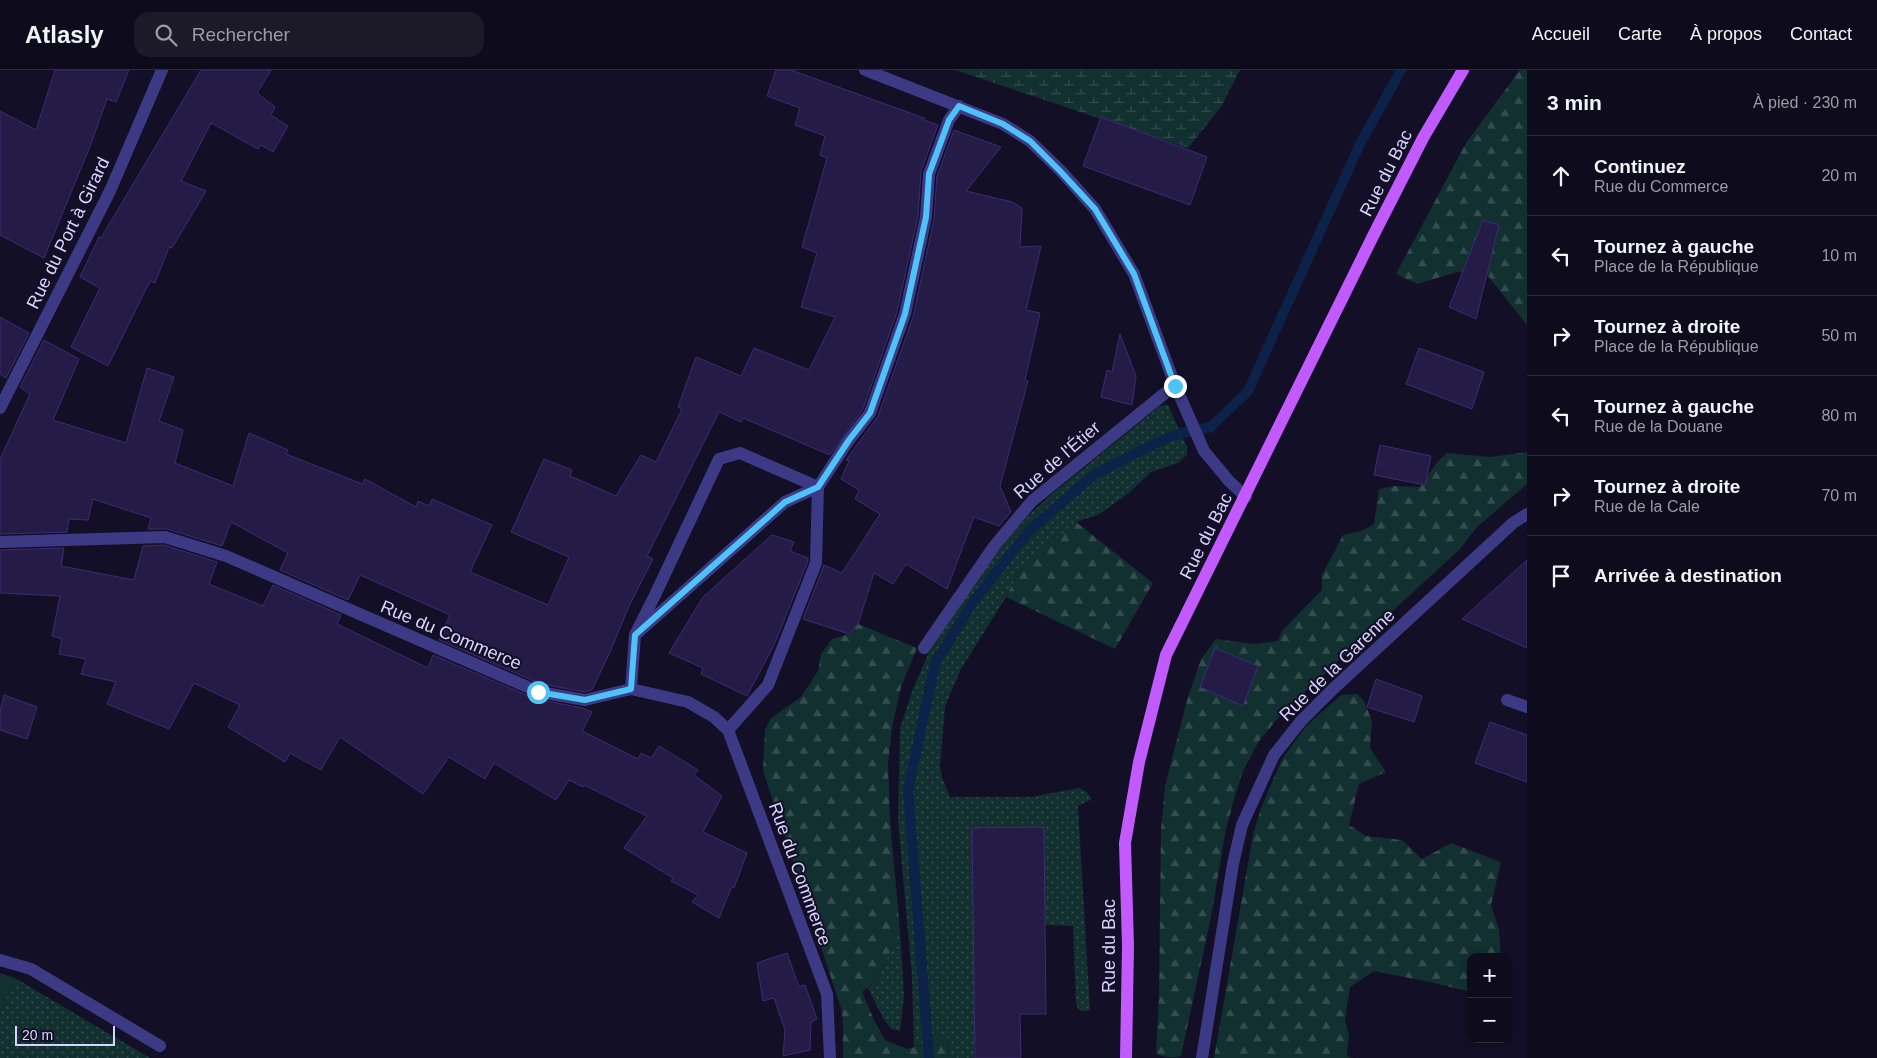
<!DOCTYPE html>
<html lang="fr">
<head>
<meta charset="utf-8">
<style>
  :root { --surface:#0e0b1c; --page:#1c1929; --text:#f1f3f6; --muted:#9b9ba3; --line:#2e2b3b }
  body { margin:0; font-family:Helvetica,sans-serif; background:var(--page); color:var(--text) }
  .controls { position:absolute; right:15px; bottom:15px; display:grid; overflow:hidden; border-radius:10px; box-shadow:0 2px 8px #0003 }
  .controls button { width:45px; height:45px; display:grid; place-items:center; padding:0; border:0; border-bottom:1px solid var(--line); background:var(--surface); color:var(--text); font:25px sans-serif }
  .scale { position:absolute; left:15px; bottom:12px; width:100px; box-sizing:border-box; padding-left:5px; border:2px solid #d9d4ff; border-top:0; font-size:14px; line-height:18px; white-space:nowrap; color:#d9d4ff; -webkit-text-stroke:4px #130f26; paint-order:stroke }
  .stop { position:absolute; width:15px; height:15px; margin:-11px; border:4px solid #4fc3f7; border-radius:50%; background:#fff }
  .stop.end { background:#4fc3f7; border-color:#fff; box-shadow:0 1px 5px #0008 }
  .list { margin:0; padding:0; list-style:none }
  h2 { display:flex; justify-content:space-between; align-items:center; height:65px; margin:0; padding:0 20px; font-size:21px }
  h2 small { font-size:16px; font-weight:400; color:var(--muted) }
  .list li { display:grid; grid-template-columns:32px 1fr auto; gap:15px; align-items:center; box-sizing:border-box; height:80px; padding:0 20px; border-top:1px solid var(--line) }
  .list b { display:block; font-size:19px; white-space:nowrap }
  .list p { margin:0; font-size:16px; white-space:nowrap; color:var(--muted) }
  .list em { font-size:16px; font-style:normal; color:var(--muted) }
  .icon { flex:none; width:28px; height:28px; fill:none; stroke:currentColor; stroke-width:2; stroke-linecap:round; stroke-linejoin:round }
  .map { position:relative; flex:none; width:1527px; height:988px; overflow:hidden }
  header { display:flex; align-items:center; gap:30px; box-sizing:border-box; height:70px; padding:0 25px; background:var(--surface); border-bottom:1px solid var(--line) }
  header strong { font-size:24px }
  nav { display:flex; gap:28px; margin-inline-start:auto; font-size:18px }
  .search { width:350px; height:45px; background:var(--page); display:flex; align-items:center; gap:12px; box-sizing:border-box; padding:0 18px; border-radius:15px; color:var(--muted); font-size:19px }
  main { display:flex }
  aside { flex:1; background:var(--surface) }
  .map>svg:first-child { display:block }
  .grass { fill:url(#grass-dots) }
  .forest { fill:url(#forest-firs) }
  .wetland { fill:url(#wetland-marsh) }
  .park { fill:#12302f }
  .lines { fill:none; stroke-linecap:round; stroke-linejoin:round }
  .stream { stroke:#0c2248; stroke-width:10 }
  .building { fill:#241b47; stroke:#3b2d73 }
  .minor { stroke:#3d3a85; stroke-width:12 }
  .major { stroke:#c25bff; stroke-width:12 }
  .route { stroke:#4fc3f7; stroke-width:6 }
  .labels { text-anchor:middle; stroke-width:4; stroke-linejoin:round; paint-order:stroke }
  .street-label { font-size:18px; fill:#d9d4ff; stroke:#130f26 }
</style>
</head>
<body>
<header>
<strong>Atlasly</strong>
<div class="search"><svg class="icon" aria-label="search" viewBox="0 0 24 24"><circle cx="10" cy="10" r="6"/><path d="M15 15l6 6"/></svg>Rechercher</div>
<nav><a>Accueil</a><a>Carte</a><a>À propos</a><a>Contact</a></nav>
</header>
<main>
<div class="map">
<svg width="1527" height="988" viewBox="0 0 1527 988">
  <defs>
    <pattern id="grass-dots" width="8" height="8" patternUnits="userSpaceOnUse" patternTransform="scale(1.25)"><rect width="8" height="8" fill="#12302f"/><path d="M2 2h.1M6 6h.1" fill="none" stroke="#344d4e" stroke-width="1.8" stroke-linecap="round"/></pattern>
    <pattern id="forest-firs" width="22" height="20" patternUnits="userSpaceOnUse" patternTransform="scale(1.25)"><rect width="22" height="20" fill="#12302f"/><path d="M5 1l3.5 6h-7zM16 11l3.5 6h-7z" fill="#344d4e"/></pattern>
    <pattern id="wetland-marsh" width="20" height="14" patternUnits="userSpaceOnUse" patternTransform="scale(1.25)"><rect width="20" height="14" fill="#12302f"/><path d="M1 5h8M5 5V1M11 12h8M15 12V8" fill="none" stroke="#344d4e"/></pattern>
  </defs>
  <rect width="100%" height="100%" fill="#130f26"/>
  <!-- grass -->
  <path class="grass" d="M1168 335 1187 377V385L1178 393 1151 402 1129 423 1098 445 1076 452 1016 507 1006 527 961 599 945 636 940 696 942 707 950 727H1031L1079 718 1087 722 1092 729 1078 736 1090 940C1083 942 1079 942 1076 935L1073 856 1045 855 1044 758 974 977V988H949L948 968 914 977 912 906 898 750 900 658 913 619 929 582 989 492 1010 466 1030 444 1053 423 1160 336Z
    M900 860 904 926 900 961 891 959 883 948 868 918 877 910Z
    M15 908 150 988H0V944Z"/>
  <!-- forest -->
  <path class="forest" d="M1520 0H1527V255L1488 206 1457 202 1417 214 1396 204 1466 73Z
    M1527 382V414L1477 457 1460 479 1284 641 1259 671 1243 701 1235 726 1226 759 1211 847 1181 986C1173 988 1163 988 1156 983L1159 926 1161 759 1165 716 1187 630 1201 589 1216 569 1254 574 1278 571 1282 561 1322 520V505L1343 465 1361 461 1374 454 1379 419 1394 416 1420 417 1437 392 1447 383 1490 387Z
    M1076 452 1153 513 1115 579 1006 527 1016 507 1035 486Z
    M858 554 917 578 901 617 892 657 888 694 890 751 900 860 877 910 862 922 874 950 885 970 907 979 922 975 934 962 948 968 949 988H843V952L841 938 763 701 765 660 771 648 801 627 818 601 821 584 832 569 849 564Z
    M1357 624 1364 631 1372 651 1370 678 1386 702 1359 714 1349 755 1366 766 1402 770 1422 789 1451 773 1501 792 1491 835 1499 860 1501 887H1471V922L1430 912 1374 901 1350 917 1345 950 1349 965 1347 986 1353 988H1214L1253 765 1261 738 1282 689 1306 656 1341 625Z"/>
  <!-- wetland -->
  <path class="wetland" d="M955 0H1240L1221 37 1188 78Z"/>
  <!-- park -->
  <path class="park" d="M0 903 15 908 0 944Z"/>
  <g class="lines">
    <!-- stream -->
    <path class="stream" d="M929 988 908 720 935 594 973 532 1029 461 1095 404 1154 374 1178 364 1211 357 1248 321 1360 74 1401 0"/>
  </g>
  <!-- building -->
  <path class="building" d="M55 0H129L116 32 107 29 89 79 44 188 0 165V41L36 60Z
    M201 0H271L257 23 275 37 271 45 288 56 273 82 261 75 258 79 211 53 181 111 206 121 172 178 169 177 155 213 150 211 108 296 71 277 100 218 80 207 99 167 101 168Z
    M776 0H791L924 48V50L938 55 921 101 918 146 897 242 863 339 830 385 743 348 741 352 719 342 647 486 653 489 629 536 610 582 592 620 585 622 541 614 439 570 450 545 360 505 348 530 280 500 288 483 231 452 222 476 167 459H148L151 448 93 429 88 450 69 449 67 462 0 464V389L30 324 20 317 44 270 79 289 53 350 126 373 147 298 174 307 159 351 183 360 175 393 233 416 249 363 288 380 286 384 362 414 365 409 416 437 418 431 429 436 432 429 492 455 470 502 548 535 569 487 511 462 544 389 572 400 570 406 616 426 641 385 656 392 682 339 678 337 696 287 741 306 754 278 809 300 835 247 801 237 817 183 802 177 827 88 820 85 825 66 795 55 800 38 767 26Z
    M1101 47 1207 87 1190 135 1083 96Z
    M954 60 1001 77 966 121 1012 132 1022 138 1020 177 1041 176 1026 240 1040 243 1025 310 1028 311 1000 416 1011 442 999 456 974 447 947 519 906 494 893 514 874 503 858 554 849 564 803 549 824 495 842 503 880 444 855 429 859 420 841 409 849 391 846 390 878 346 913 247 934 149 937 106Z
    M1483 150 1499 155 1476 249 1449 237Z
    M0 247 29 263 6 308 0 304Z
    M1120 264 1136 306 1132 335 1101 327 1107 300 1112 302Z
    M1419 278 1484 302 1472 339 1406 314Z
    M1380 375 1431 386 1425 415 1374 405Z
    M772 465 794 472 790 481 808 488V491L774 575 747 626 701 604 703 598 669 583 703 527Z
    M164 475 217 492 209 514 263 536 273 515 341 545 337 554 428 598 433 585 536 629 583 638 592 642 582 661 638 689 641 683 651 688 659 676 698 700 694 705 722 726 703 762 747 783 734 818 732 816 719 848 692 832 698 825 671 811 673 808 624 778 647 746 584 715 583 717 569 710 556 730 494 693 485 709 449 687 423 724 340 667 321 700 290 683 285 692 228 657 240 635 194 613 169 659 107 634 116 612 81 604 86 589 59 584 62 569 52 566 60 526 0 523V480L64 478 61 496 134 510 143 476Z
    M1527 490V578L1462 549Z
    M1215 578 1258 596 1243 636 1200 617Z
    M1376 609 1422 626 1414 652 1367 637Z
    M4 625 37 637 27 669 0 660V641Z
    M1490 652 1527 665V712L1475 693Z
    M1044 757 1046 944H1020L1021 988H975L972 758Z
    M787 883 799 917 805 915 817 949 811 952 810 980 783 986 785 960 774 928 763 931 757 893Z"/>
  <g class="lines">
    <!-- minor -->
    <path class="minor" d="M865 0 1003 54 1030 71 1061 101 1095 139 1134 204 1175 315 1204 381 1229 411 1246 427
      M0 338 110 121 162 0
      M0 472 165 467 226 486 539 622 585 630 631 619 688 632 714 647 728 660 827 924 830 988
      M924 578 995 475 1032 431 1175 315
      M631 619 635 565 785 432 818 417 740 383 719 389 656 523 635 565
      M1507 630 1527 637
      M728 660 768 615 816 493 818 417 849 370 870 343 905 244 926 147 929 104 949 50 959 36
      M0 890 31 899 160 976
      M1202 988 1233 794 1242 755 1274 685 1301 651 1333 619 1513 453 1527 444"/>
    <!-- major -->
    <path class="major" d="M1126 988 1128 876 1125 773 1139 692 1166 585 1374 164 1423 68 1463 0"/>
  </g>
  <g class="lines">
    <!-- route -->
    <path class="route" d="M538 622 585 630 631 619 635 565 785 432 818 417 849 370 870 343 905 244 926 147 929 104 949 50 959 36 1003 54 1030 71 1060 101 1095 139 1134 204 1175 316"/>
  </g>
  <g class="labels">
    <!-- street labels -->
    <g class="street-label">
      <text transform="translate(1386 103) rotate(-63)" y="6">Rue du Bac</text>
      <text transform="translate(68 163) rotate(-64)" y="6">Rue du Port à Girard</text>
      <text transform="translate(1057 390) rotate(-41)" y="6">Rue de l'Étier</text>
      <text transform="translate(1206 466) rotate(-63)" y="6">Rue du Bac</text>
      <text transform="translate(451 565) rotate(23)" y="6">Rue du Commerce</text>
      <text transform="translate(1337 595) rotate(-44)" y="6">Rue de la Garenne</text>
      <text transform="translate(800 804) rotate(70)" y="6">Rue du Commerce</text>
      <text transform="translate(1109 876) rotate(-90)" y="6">Rue du Bac</text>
    </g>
  </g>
</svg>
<div class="controls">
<button>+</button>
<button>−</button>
</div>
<div class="scale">20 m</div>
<div class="stop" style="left:538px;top:622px"></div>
<div class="stop end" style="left:1175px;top:316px"></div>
</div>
<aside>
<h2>3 min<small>À pied · 230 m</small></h2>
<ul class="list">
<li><svg class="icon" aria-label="ahead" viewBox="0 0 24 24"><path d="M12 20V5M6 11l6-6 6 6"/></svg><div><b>Continuez</b><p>Rue du Commerce</p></div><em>20 m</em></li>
<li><svg class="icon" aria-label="left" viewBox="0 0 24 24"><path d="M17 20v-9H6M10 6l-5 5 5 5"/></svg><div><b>Tournez à gauche</b><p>Place de la République</p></div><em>10 m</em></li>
<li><svg class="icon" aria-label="right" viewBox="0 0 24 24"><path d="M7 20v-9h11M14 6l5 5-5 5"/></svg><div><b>Tournez à droite</b><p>Place de la République</p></div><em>50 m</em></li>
<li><svg class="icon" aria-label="left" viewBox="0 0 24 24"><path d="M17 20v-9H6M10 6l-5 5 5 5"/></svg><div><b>Tournez à gauche</b><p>Rue de la Douane</p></div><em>80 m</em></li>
<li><svg class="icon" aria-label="right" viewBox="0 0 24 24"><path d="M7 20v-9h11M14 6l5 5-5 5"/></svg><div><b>Tournez à droite</b><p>Rue de la Cale</p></div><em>70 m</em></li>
<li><svg class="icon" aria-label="arrive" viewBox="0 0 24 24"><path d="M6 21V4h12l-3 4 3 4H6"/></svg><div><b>Arrivée à destination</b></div></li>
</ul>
</aside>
</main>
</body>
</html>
